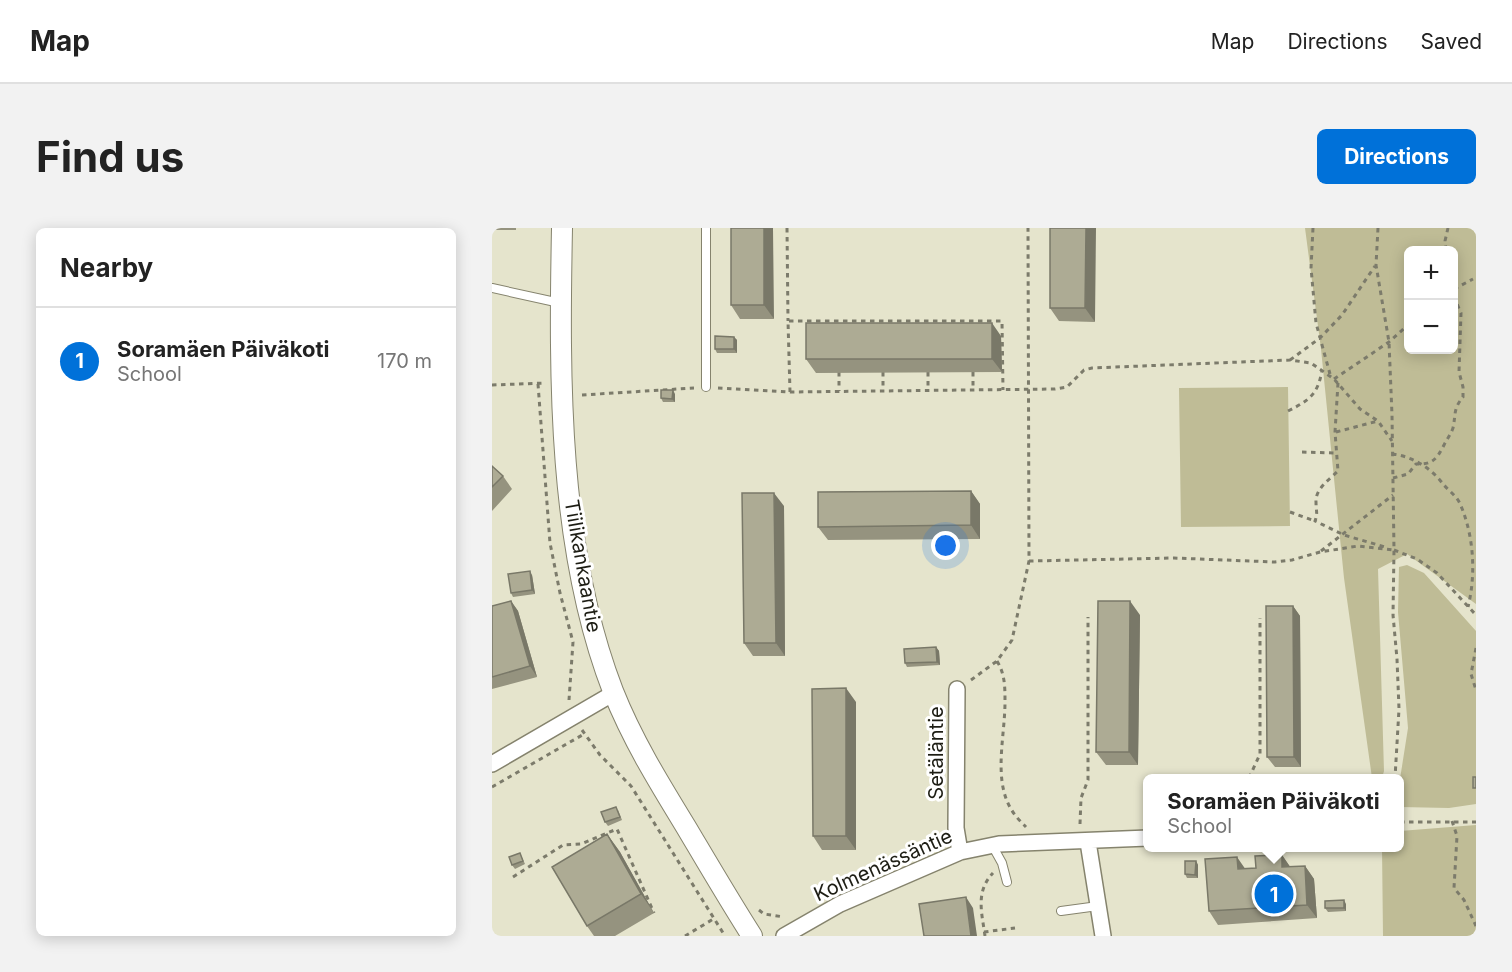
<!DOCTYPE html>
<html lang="en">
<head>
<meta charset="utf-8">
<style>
  :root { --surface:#fff; --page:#f2f2f2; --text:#222; --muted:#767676; --line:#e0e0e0; --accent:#0071d9 }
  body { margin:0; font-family:Inter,sans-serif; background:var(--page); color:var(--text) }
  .controls { position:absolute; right:18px; top:18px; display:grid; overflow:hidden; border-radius:9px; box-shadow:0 3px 15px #0003 }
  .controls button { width:54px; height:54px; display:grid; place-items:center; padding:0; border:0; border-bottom:2px solid var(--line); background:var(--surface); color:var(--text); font:30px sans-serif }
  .you { position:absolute; left:454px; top:318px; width:21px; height:21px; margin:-15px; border:4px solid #fff; border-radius:50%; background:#1a73e8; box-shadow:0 0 0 9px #1a73e833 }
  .badge { display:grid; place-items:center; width:39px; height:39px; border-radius:50%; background:var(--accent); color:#fff; font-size:20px; font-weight:700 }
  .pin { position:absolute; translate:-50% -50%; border:3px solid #fff; box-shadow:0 2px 6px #0006 }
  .popup { position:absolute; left:651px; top:546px; width:261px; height:78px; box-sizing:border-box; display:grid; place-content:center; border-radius:9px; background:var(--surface); filter:drop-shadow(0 2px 4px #0005); font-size:20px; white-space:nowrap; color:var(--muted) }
  .popup b { font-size:22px; color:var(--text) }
  .popup::after { content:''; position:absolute; left:50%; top:100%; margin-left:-12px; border:12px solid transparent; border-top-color:var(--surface) }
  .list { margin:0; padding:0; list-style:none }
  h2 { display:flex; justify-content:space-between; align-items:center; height:78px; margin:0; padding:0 24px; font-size:26px }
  h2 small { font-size:20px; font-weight:400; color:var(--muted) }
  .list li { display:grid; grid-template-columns:39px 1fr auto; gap:18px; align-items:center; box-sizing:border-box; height:108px; padding:0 24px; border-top:2px solid var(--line) }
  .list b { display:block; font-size:22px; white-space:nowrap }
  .list p { margin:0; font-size:20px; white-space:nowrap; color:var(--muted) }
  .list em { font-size:20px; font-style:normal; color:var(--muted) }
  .map { position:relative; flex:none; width:984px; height:708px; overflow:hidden; border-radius:9px }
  header { display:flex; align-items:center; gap:36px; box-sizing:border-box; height:84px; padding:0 30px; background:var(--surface); border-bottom:2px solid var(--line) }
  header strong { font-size:28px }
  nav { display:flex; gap:33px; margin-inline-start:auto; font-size:21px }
  .intro { display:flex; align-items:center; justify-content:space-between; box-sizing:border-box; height:144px; padding:0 36px }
  h1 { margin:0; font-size:42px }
  .button { padding:15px 27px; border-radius:9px; background:var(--accent); color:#fff; font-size:21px; font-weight:700 }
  main { display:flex; gap:36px; padding:0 36px }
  aside { flex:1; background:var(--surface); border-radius:9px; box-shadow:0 3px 15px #0003 }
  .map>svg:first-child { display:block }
  .green { fill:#bfbc96; fill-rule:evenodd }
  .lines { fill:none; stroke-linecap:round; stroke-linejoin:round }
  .service-casing { stroke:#85836d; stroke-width:10 }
  .minor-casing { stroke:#85836d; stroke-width:18 }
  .tertiary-casing { stroke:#85836d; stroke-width:22 }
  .path { stroke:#7c7b6b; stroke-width:3; stroke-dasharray:4.5 4.5; stroke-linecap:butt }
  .service { stroke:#fff; stroke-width:8 }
  .minor { stroke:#fff; stroke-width:15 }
  .tertiary { stroke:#fff; stroke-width:20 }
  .wall { fill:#95937f }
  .shaded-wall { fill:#797868 }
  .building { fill:#adab94; stroke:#797868; stroke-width:1.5 }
  .labels { text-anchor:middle; stroke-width:6; stroke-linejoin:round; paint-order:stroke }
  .street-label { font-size:20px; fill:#1d1d14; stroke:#fff }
</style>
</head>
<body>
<header>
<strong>Map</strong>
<nav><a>Map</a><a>Directions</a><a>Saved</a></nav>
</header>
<div class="intro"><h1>Find us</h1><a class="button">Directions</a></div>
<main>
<aside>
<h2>Nearby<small></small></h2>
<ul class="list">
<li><span class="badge">1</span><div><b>Soramäen Päiväkoti</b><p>School</p></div><em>170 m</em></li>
</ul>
</aside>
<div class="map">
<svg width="984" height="708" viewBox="0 0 984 708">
  <rect width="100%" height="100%" fill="#e5e4cc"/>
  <!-- green -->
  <path class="green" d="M813 0H984V376L915 326 886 341 892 543 890 550H880L852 350 829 121ZM962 22V122H916V22Z
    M796 159 798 298 689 299 687 160Z
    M915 337 932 345 984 403V576L957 580 908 579V551L916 500 906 384 907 339Z
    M984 597V708H891L890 620H908V603Z"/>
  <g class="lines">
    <defs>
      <path id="service" d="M214 0V159
        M0 60 68 75
        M500 617 510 635 515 654
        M569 683 606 678"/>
      <path id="minor" d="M465 461 464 600 468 624
        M0 536 122 465
        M596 614 611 708
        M292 708 348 676 468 624 507 616 656 610"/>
      <path id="tertiary" d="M70 0C67 151 66 321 121 463 140 511 167 555 194 599 216 636 237 672 260 708"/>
    </defs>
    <!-- service casing -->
    <use href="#service" class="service-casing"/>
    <!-- minor casing -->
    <use href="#minor" class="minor-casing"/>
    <!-- tertiary casing -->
    <use href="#tertiary" class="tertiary-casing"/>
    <!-- path -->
    <path class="path" d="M295 0 296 93
      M821 0 819 40 824 95 838 146
      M886 0 884 37 897 114 900 187 902 322 901 387 905 431 907 481 903 550
      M954 22 953 13 956 0
      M962 61 981 51
      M798 132 828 110 850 87 883 38
      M347 144V163
      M391 144V162
      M436 144V162
      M481 144V162
      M842 151 897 114 916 97
      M846 155 843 204 846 243C838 251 823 261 824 274 824 283 826 285 823 293L852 307 893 319
      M46 156 58 315 68 365 81 414 77 472
      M0 157 53 155
      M226 160 298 164 563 161 575 159 592 142 600 140 798 132 819 135 842 151 868 181 886 193 900 213
      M298 164 296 93H510L511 162
      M90 167 202 160
      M796 183C818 172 826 166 830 142
      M844 204 886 193
      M810 224 845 225
      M900 226C920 228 939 240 951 256 957 263 966 269 969 278 982 309 984 347 976 379
      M901 250 916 246 924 236C940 237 945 231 952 217 955 211 959 206 961 200 964 186 961 181 971 169V159L967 144 969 85 962 69
      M798 284 823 293
      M902 322 925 331 945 345 984 387
      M829 323 901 267
      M537 333 682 330 783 334 800 332 828 324 866 318 902 322
      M984 420 979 446 984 462
      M505 433C513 446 513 459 513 474 513 508 501 551 519 581 523 588 529 594 534 599
      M479 452 505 433 520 412 537 333 536 0
      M90 502 108 527 139 558 233 708
      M757 550 768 526V390
      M0 559 92 506
      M960 593 965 608 962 660 972 672 984 698
      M908 594H984
      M588 596 589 570 596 552V389
      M21 649 71 617 89 616 125 601 162 685
      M267 682 272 686 292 689
      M492 704 523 700
      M193 708 223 690
      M493 708C490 685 483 664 501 645"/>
    <!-- service -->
    <use href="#service" class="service"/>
    <!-- minor -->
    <use href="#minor" class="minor"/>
    <!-- tertiary -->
    <use href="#tertiary" class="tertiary"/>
  </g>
  <!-- wall -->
  <path class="wall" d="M0 0H24V2H0Z
    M239 0 282 91H248L239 77Z
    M558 0 603 94 567 93 558 80Z
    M509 108 510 144 324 145 314 131Z
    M242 109 245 112V125H225L223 121Z
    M183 166V174H171L169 170Z
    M0 238 11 248 20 261 0 283Z
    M479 263 488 276V311L336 312 326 299Z
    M292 278 293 428H261L252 415Z
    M40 347 43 366 21 369 19 365Z
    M19 373 26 383 45 449 0 461V378Z
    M801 378 808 388 809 539H783L775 529Z
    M648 387 646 537H614L604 524Z
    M444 419 447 423 448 437 415 439 413 435Z
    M364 474V622H330L321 608Z
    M126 582 130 592 116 598 113 594Z
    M115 606 128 624 162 685 123 708H102L95 698Z
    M28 625 33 636 23 641 20 637Z
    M790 627 798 639 813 638 822 651 825 690 726 697 717 683 753 641 764 640Z
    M704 633 706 637V650H695L693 646Z
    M854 676V683L836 684 833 680Z"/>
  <!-- shaded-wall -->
  <path class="shaded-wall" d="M272 0H281L282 91 272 77Z
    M594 0H604L603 94 593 80Z
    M500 95 509 108 510 144 500 131Z
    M242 109 245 112V125L242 121Z
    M181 162 183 166V174L180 171Z
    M479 263 488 276V311L479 297Z
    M282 265 292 278 293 428 284 415Z
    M38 343 40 347 43 366 40 362Z
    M19 373 26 383 45 449 38 438Z
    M638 373 648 387 646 537 637 524Z
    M801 378 808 388 809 539 802 529Z
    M444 419 447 423 448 437 445 434Z
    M354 460 364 474V622L354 608Z
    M115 606 128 624 162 685 149 666Z
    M790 627 799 640 790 639Z
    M745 629 754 642 746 641Z
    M704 633 706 637V650L703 647Z
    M813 638 822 651 825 690 815 677Z
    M474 669 481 680 485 708H479Z
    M852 672 854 676V683L852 680Z"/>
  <!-- building -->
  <path class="building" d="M239 0H272V77H239Z
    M558 0H594L593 80H558Z
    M314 95H500V131H314Z
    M223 108 242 109V121H223Z
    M169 162H181L180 171 169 170Z
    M0 238 11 248 0 259Z
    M479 263V297L326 299V264Z
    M250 265H282L284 415H252Z
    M38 343 40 362 19 365 16 346Z
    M19 373 38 438 0 449V378Z
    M606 373H638L637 524H604Z
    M774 378H801L802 529H775Z
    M444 419 445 434 413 435 412 421Z
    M354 460V608H321L320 461Z
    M981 549H984V560H981Z
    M124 579 128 589 113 594 109 584Z
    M115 606 149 666 95 698 60 639Z
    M28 625 31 633 20 637 17 629Z
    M790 627V639L813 638 815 677 717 683 713 631 745 629 746 641 764 640 763 628Z
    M693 633H704L703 647 693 646Z
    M474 669 479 708H432L427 676Z
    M852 672V680H833V673Z"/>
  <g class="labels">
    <!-- street labels -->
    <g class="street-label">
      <text transform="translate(91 338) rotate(80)" y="7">Tiilikankaantie</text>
      <text transform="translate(444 525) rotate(-90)" y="7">Setäläntie</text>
      <text transform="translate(391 637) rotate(-24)" y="7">Kolmenässäntie</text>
    </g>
  </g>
</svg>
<div class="controls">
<button>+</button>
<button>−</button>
</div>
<div class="you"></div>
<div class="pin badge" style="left:782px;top:666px">1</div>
<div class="popup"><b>Soramäen Päiväkoti</b>School</div>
</div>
</main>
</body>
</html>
